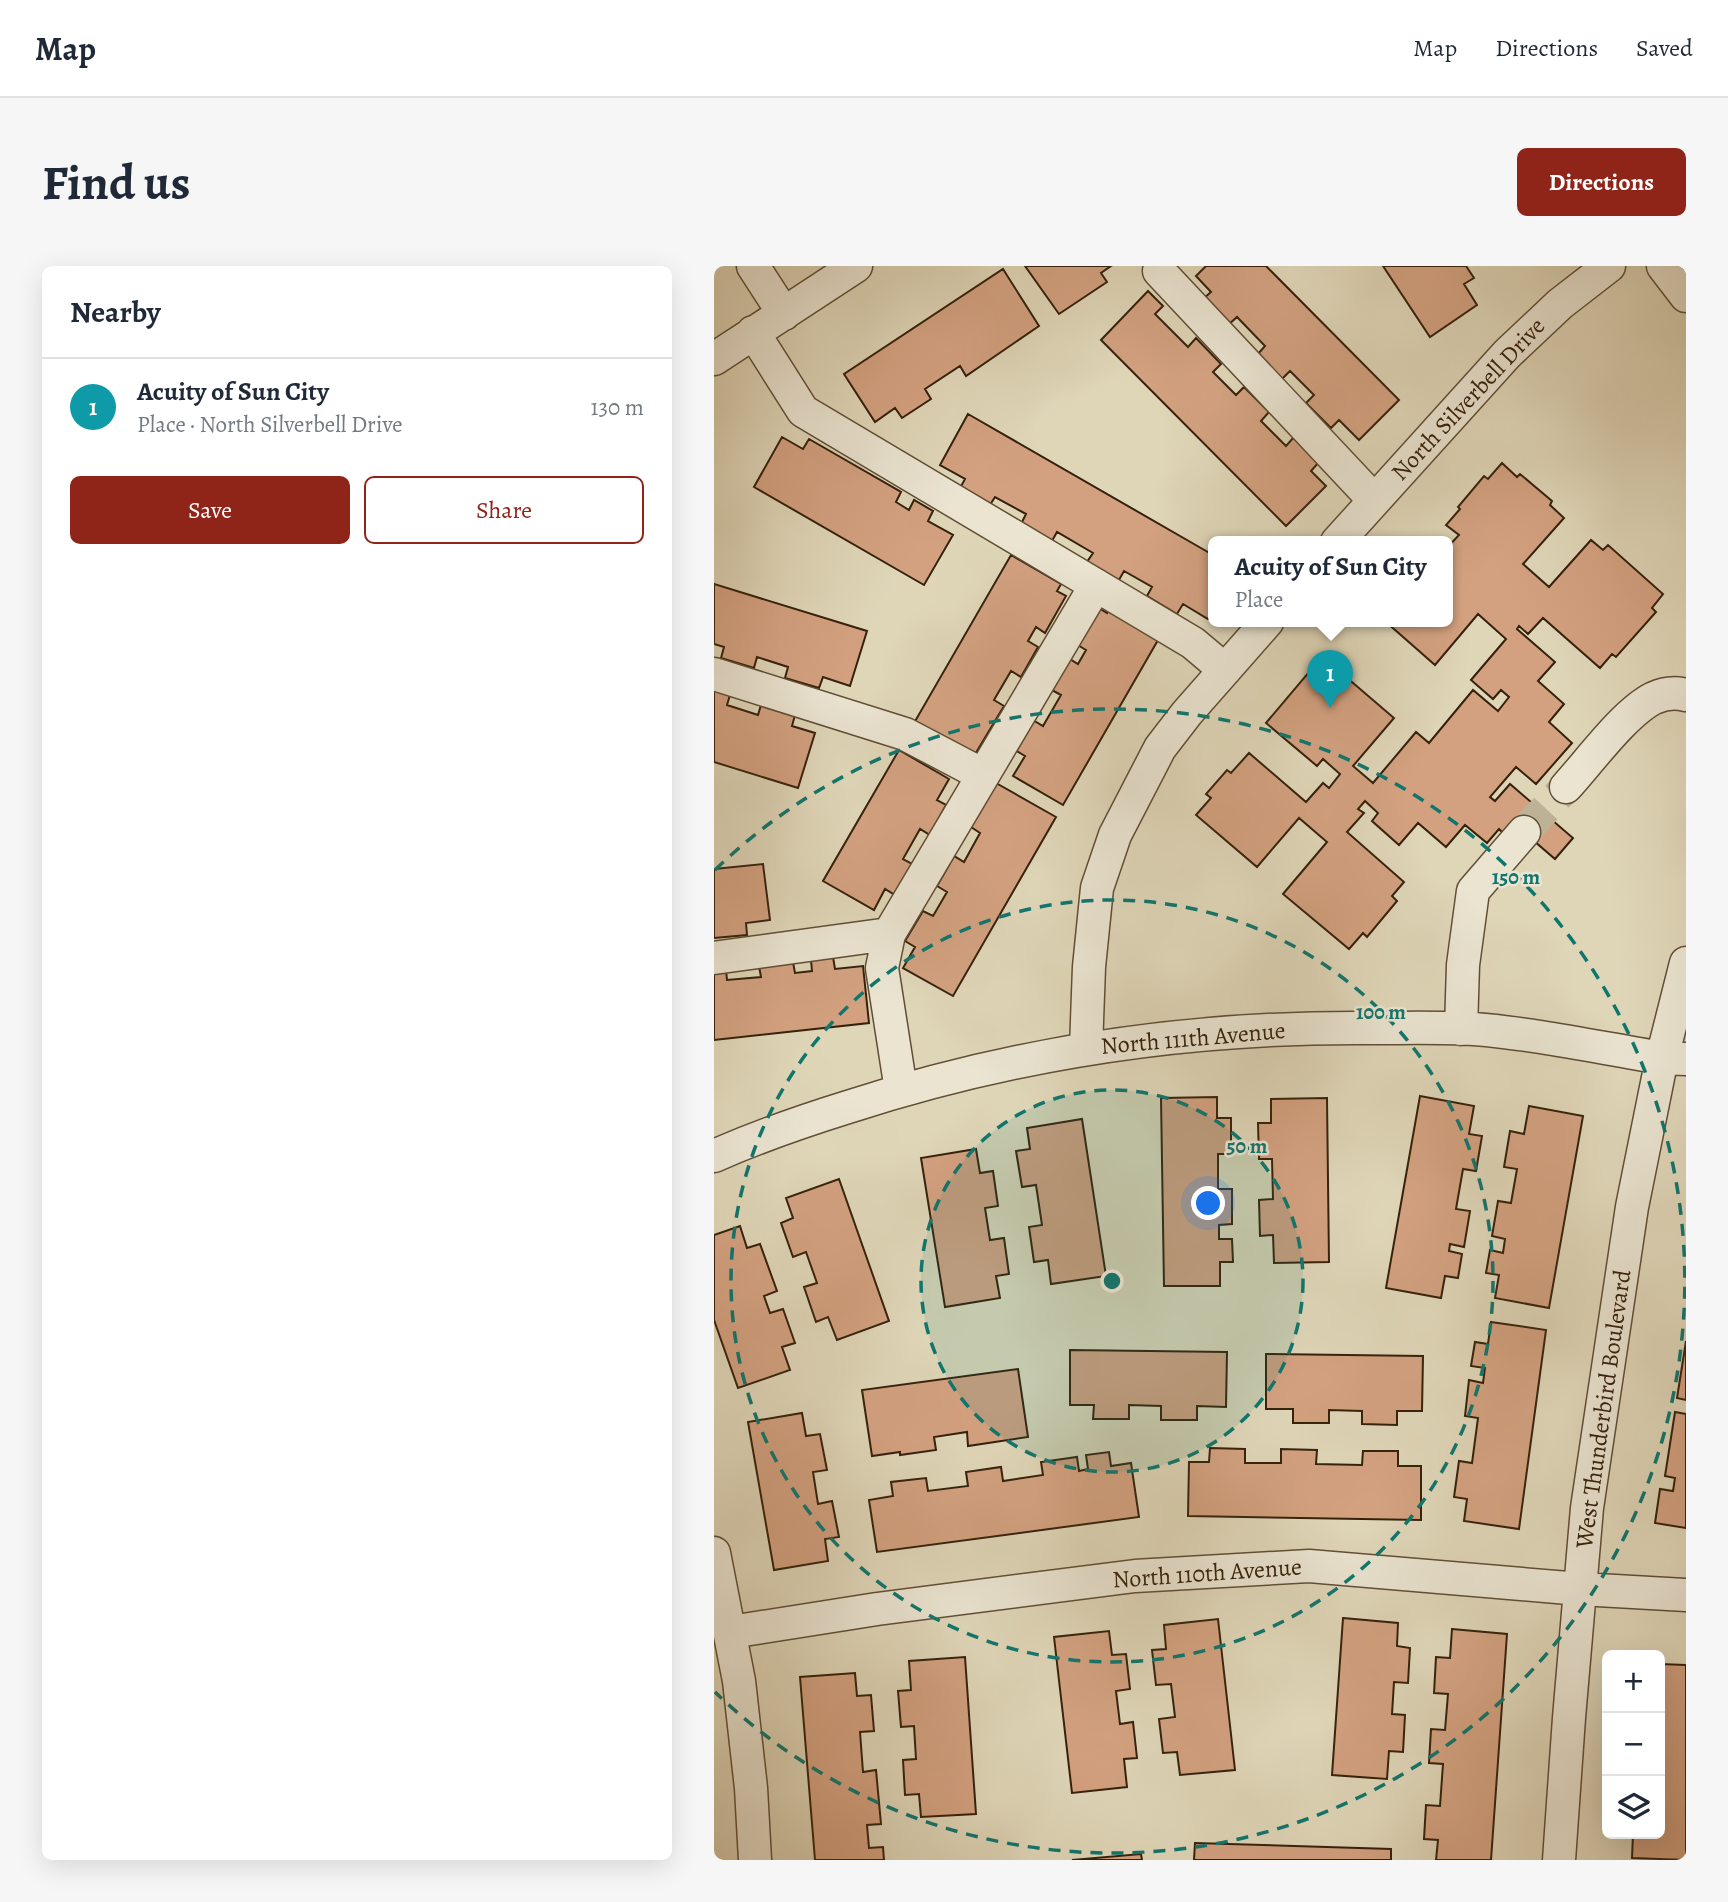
<!DOCTYPE html>
<html lang="en">
<head>
<meta charset="utf-8">
<style>
  :root { --surface:#fff; --page:#f6f6f7; --text:#1f2937; --muted:#747a83; --line:#e0e1e3; --accent:#8f2418 }
  body { margin:0; font-family:Alegreya,serif; background:var(--page); color:var(--text) }
  .controls { position:absolute; right:21px; bottom:21px; display:grid; overflow:hidden; border-radius:10px; box-shadow:0 7px 28px #0002 }
  .controls button { width:63px; height:63px; display:grid; place-items:center; padding:0; border:0; border-bottom:2px solid var(--line); background:var(--surface); color:var(--text); font:35px sans-serif }
  .you { position:absolute; left:495px; top:938px; width:24px; height:24px; margin:-18px; border:5px solid #fff; border-radius:50%; background:#1a73e8; box-shadow:0 0 0 10px #1a73e833 }
  .badge { display:grid; place-items:center; width:46px; height:46px; border-radius:50%; background:var(--accent); color:#fff; font-size:23px; font-weight:700 }
  .pin { position:absolute; translate:-50% -58px; filter:drop-shadow(0 2px 4px #0008) }
  .pin::after { content:''; position:absolute; top:37px; width:24px; height:21px; background:inherit; clip-path:polygon(0 0,100% 0,50% 100%) }
  .popup { position:absolute; left:494px; top:270px; width:245px; height:91px; box-sizing:border-box; display:grid; place-content:center; border-radius:10px; background:var(--surface); filter:drop-shadow(0 2px 5px #0005); font-size:23px; white-space:nowrap; color:var(--muted) }
  .popup b { font-size:26px; color:var(--text) }
  .popup::after { content:''; position:absolute; left:50%; top:100%; margin-left:-14px; border:14px solid transparent; border-top-color:var(--surface) }
  .list { margin:0; padding:0; list-style:none }
  h2 { display:flex; justify-content:space-between; align-items:center; height:91px; margin:0; padding:0 28px; font-size:30px }
  h2 small { font-size:23px; font-weight:400; color:var(--muted) }
  .list li { display:grid; grid-template-columns:46px 1fr auto; gap:21px; align-items:center; box-sizing:border-box; height:98px; padding:0 28px; border-top:2px solid var(--line) }
  .list b { display:block; font-size:26px; white-space:nowrap }
  .list p { margin:0; font-size:23px; white-space:nowrap; color:var(--muted) }
  .list em { font-size:23px; font-style:normal; color:var(--muted) }
  .actions { display:flex; gap:14px; padding:21px 28px }
  .actions a { flex:1; padding:16px 0; border:2px solid var(--accent); border-radius:10px; text-align:center; font-size:24px; color:var(--accent) }
  .actions .main { background:var(--accent); color:#fff }
  .icon { flex:none; width:38px; height:38px; fill:none; stroke:currentColor; stroke-width:2; stroke-linecap:round; stroke-linejoin:round }
  .map { position:relative; flex:none; width:972px; height:1594px; overflow:hidden; border-radius:10px }
  header { display:flex; align-items:center; gap:42px; box-sizing:border-box; height:98px; padding:0 35px; background:var(--surface); border-bottom:2px solid var(--line) }
  header strong { font-size:33px }
  nav { display:flex; gap:38px; margin-inline-start:auto; font-size:24px }
  .intro { display:flex; align-items:center; justify-content:space-between; box-sizing:border-box; height:168px; padding:0 42px }
  h1 { margin:0; font-size:49px }
  .button { padding:18px 32px; border-radius:10px; background:var(--accent); color:#fff; font-size:24px; font-weight:700 }
  main { display:flex; gap:42px; padding:0 42px }
  aside { flex:1; background:var(--surface); border-radius:10px; box-shadow:0 7px 28px #0002 }
  .map>svg:first-child { display:block }
  .building { fill:#d3a180; stroke:#35210b; stroke-width:2 }
  .lines { fill:none; stroke-linecap:round; stroke-linejoin:round }
  .minor-tunnel { stroke:#bdb295; stroke-width:32; stroke-dasharray:32 16; stroke-linecap:butt }
  .minor-casing { stroke:#604e36; stroke-width:35 }
  .minor { stroke:#eae4d1; stroke-width:32 }
  .ring { fill:none; stroke:#0f766e; stroke-width:3.5; stroke-dasharray:12 9 }
  .labels { text-anchor:middle; stroke-width:5; stroke-linejoin:round; paint-order:stroke }
  .street-label { font-size:24px; fill:#35210b; stroke:#eae4d1 }
  .centre { fill:#0f766e; stroke:#eae4d1; stroke-width:3.5 }
  .ring-label { font-size:21px; text-anchor:middle; font-weight:bold; fill:#0f766e; stroke:#eae4d1; stroke-width:5; stroke-linejoin:round; paint-order:stroke }
</style>
</head>
<body>
<header>
<strong>Map</strong>
<nav><a>Map</a><a>Directions</a><a>Saved</a></nav>
</header>
<div class="intro"><h1>Find us</h1><a class="button">Directions</a></div>
<main>
<aside>
<h2>Nearby<small></small></h2>
<ul class="list">
<li><span class="badge" style="background:#0f9aa8">1</span><div><b>Acuity of Sun City</b><p>Place · North Silverbell Drive</p></div><em>130 m</em></li>
</ul>
<div class="actions"><a class="main">Save</a><a>Share</a></div>
</aside>
<div class="map">
<svg width="972" height="1594" viewBox="0 0 972 1594">
  <rect width="100%" height="100%" fill="#dfd6b8"/>
  <filter id="stains"><feTurbulence type="fractalNoise" baseFrequency=".00286" numOctaves="4"/><feColorMatrix values="0 0 0 0 .2 0 0 0 0 .09 0 0 0 0 .02 0 0 0 .5 -.17"/></filter>
  <radialGradient id="worn" r=".72"><stop offset=".6" stop-color="#630" stop-opacity="0"/><stop offset="1" stop-color="#630" stop-opacity=".3"/></radialGradient>
  <!-- building -->
  <path class="building" d="M311 0H397L387 7 393 16 345 48Z
    M492 0H552L685 134 645 174 625 154 617 162 592 137 600 129 576 105 568 113 544 88 551 80 523 51 514 59 489 33 497 26 482 10Z
    M669 0H752L760 12 750 18 763 39 716 71Z
    M289 3 325 60 252 110 246 100 211 123 217 133 188 152 181 142 161 156 130 108Z
    M434 25 449 40 441 48 474 81 482 72 507 98 499 106 522 129 530 121 555 146 547 155 572 180 580 171 605 196 597 205 612 220 572 260 387 74Z
    M254 148 499 289V344L494 353 469 338 463 348 433 330 438 321 410 305 405 314 373 296 379 287 343 266 338 275 307 258 312 248 281 231 276 239 246 222 251 213 226 199Z
    M68 171 89 183 95 173 187 226 182 236 195 244 200 234 219 245 214 255 239 269 210 319 40 221Z
    M788 197 803 211 806 208 838 235 836 239 850 252 809 298 835 321 877 274 889 284 894 279 949 328 938 342 942 346 902 391 898 388 886 402 829 352 814 368 805 360 803 363 841 396 824 415 850 438 835 456 858 477 822 518 802 501 776 531 781 535 796 518 859 572 841 593 799 557 789 567 785 563 773 577 751 559 732 581 704 557 685 579 658 555 664 547 651 535 644 543 650 547 633 566 690 616 678 630 683 635 653 671 649 667 635 683 569 628 613 576 585 552 543 601 482 549 497 532 492 528 513 504 517 507 535 487 592 536 609 517 615 522 626 508 609 493 603 500 552 457 595 406 598 408 611 393 680 452 639 500 659 517 702 466 715 477 759 424 784 445 795 431 787 424 779 433 757 414 792 373 764 348 721 399 672 356H733V282L745 269 732 259 746 243 744 241 770 210 774 213Z
    M297 289 347 318 343 325 352 330 331 367 322 361 314 375 324 381 307 411 297 405 280 434 290 440 260 490 200 457Z
    M0 318 153 365 136 420 109 411 105 422 71 412 74 401 43 391 40 402 7 392 10 381 0 378Z
    M385 342 393 347 394 345 444 374 349 539 299 510 311 490 301 484 319 454 329 460 347 429 336 423 354 392 364 398 372 384 362 378Z
    M0 424 16 429 13 439 44 449 47 439 81 449 78 460 101 467 84 522 0 496Z
    M185 484 235 513 223 534 232 539 216 569 206 563 189 593 198 598 181 629 171 623 160 644 109 615Z
    M282 517 342 551 239 730 189 702 201 681 191 675 209 645 219 650 233 626 223 620 240 590 250 596 266 567 257 561Z
    M49 598 56 654 32 657 33 669 0 672V603Z
    M119 691 121 703 149 700 155 757 0 774V705L12 704 13 714 47 711 45 700 79 696 81 707 98 705 97 694Z
    M706 830 760 840 755 868 768 870 762 905 749 903 742 943 756 945 750 981 736 978 735 985 748 988 744 1012 731 1010 727 1032 672 1022Z
    M503 831V852H517V888H504V923H518V958L505 959V973H518L519 996H506V1020H450L447 832Z
    M613 832 615 996 560 997 559 969 546 970 545 934 559 933 558 893H545L544 857H557V833Z
    M815 840 869 850 835 1042 781 1032 785 1009 772 1007 776 984 789 987 791 973 778 970 784 935 797 937 803 903 790 901 796 865 810 868Z
    M368 853 392 1010 337 1018 334 994 320 996 315 961 328 959 322 919 308 921 302 885 316 883 313 862Z
    M262 883 266 907 279 905 284 940 271 942 276 974 290 972 295 1008 282 1010 286 1032 231 1041 207 892Z
    M125 913 175 1055 123 1074 114 1051 102 1056 90 1021 103 1017 92 986 79 991 67 957 79 952 72 932Z
    M26 960 33 982 46 978 63 1025 50 1030 56 1047 69 1043 81 1077 68 1081 76 1104 24 1122 0 1054V969Z
    M777 1056 832 1064 805 1263 750 1255 753 1233 740 1231 745 1195 758 1197 764 1152 751 1150 755 1114 769 1117 771 1102 757 1100 761 1076 774 1078Z
    M972 1075V1134L963 1132Z
    M356 1084 513 1086 512 1141 483 1140V1154H447V1140L415 1139V1153H379L380 1139H356Z
    M552 1088 709 1090 708 1145H683V1159L648 1158V1145L615 1144V1157H579V1143H552Z
    M304 1103 314 1171 254 1180 253 1166 220 1171 222 1184 186 1189V1186L158 1190 148 1124Z
    M961 1146 972 1148V1262L941 1257 946 1223 959 1225 961 1212 951 1210Z
    M88 1147 92 1170 106 1168 113 1204 99 1206 104 1238 118 1235 125 1271 111 1273 114 1295 60 1304 34 1156Z
    M496 1182 531 1183V1197H567V1183L603 1184 602 1198 648 1199 649 1185H684V1200H707V1254L474 1250 475 1196H495Z
    M395 1186 397 1200 417 1197 425 1251 163 1286 155 1234 179 1230 177 1216 212 1212 214 1225 254 1220 252 1206 287 1201 289 1215 329 1209 327 1196 363 1191 365 1205 374 1203 372 1189Z
    M629 1352 684 1357 683 1380 696 1382 694 1417 680 1416 678 1448 691 1449 689 1486 675 1485 673 1513 618 1509Z
    M504 1353 521 1504 466 1509 463 1486 449 1487 445 1453 461 1451 457 1418 442 1419 438 1384 452 1383 450 1359Z
    M738 1363 793 1368 777 1594H722L724 1574 710 1573 712 1539 726 1540 729 1498 715 1497 717 1463 731 1464 734 1428 720 1427 722 1391 736 1392Z
    M395 1365 398 1389 412 1388 416 1423 402 1425 406 1458 419 1456 423 1492 410 1493 413 1521 358 1527 340 1371Z
    M251 1391 262 1548 207 1551 205 1528 191 1529 189 1494 202 1493 200 1460 187 1461 184 1425 197 1424 195 1395Z
    M946 1398 972 1399V1594L918 1592 919 1568H946Z
    M141 1407 143 1430 157 1429 160 1465 146 1466 149 1506 162 1504 167 1558 153 1559 155 1582 169 1581 170 1594H101L86 1411Z
    M481 1577 677 1583V1594H480Z
    M427 1588 428 1594H358Z"/>
  <g class="lines">
    <!-- minor-tunnel -->
    <path class="minor-tunnel" d="M810 566 852 521"/>
    <defs>
      <path id="minor" d="M39 0 70 48
        M949 0 972 30
        M445 5 660 234
        M39 66 89 145 479 377 511 404
        M0 93 142 0
        M623 276 793 88 846 38 895 0
        M0 408 191 468 269 509
        M852 521C875 496 911 446 940 432 951 427 961 426 972 429
        M0 692 175 668
        M747 763 749 699 759 625 810 566
        M372 782 375 701 383 622 401 569 446 482 473 447 553 356
        M187 824 168 702 175 668 382 319
        M0 890C43 871 89 855 134 841 306 785 478 760 660 762 693 762 727 761 760 763 823 768 886 782 948 792L972 793
        M0 1287 25 1415 37 1522 41 1594
        M17 1366 163 1343 421 1310 595 1300 866 1323 972 1329
        M845 1594 855 1452 873 1242 918 941 948 792 972 697"/>
    </defs>
    <!-- minor casing -->
    <use href="#minor" class="minor-casing"/>
    <!-- minor -->
    <use href="#minor" class="minor"/>
  </g>
  <!-- distance rings -->
  <circle cx="398" cy="1015" r="191" fill="#0f766e" fill-opacity=".12"/>
  <g class="ring">
    <circle cx="398" cy="1015" r="191"/>
    <circle cx="398" cy="1015" r="381"/>
    <path d="M1 604A572 572 0 1 1 1 1426"/>
  </g>
  <g class="labels">
    <!-- street labels -->
    <g class="street-label">
      <text transform="translate(754 133) rotate(-47)" y="8">North Silverbell Drive</text>
      <text transform="translate(479 772) rotate(-5)" y="8">North 111th Avenue</text>
      <text transform="translate(889 1143) rotate(-82)" y="8">West Thunderbird Boulevard</text>
      <text transform="translate(493 1307) rotate(-4)" y="8">North 110th Avenue</text>
    </g>
  </g>
  <circle cx="398" cy="1015" r="10" class="centre"/>
  <g class="ring-label">
    <text x="802" y="618">150 m</text>
    <text x="667" y="753">100 m</text>
    <text x="533" y="887">50 m</text>
  </g>
  <rect width="100%" height="100%" filter="url(#stains)"/>
  <rect width="100%" height="100%" fill="url(#worn)"/>
</svg>
<div class="controls">
<button>+</button>
<button>−</button>
<button><svg class="icon" aria-label="layers" viewBox="0 0 24 24"><path d="M12 4l9 5-9 5-9-5zM3 14l9 5 9-5"/></svg></button>
</div>
<div class="you"></div>
<div class="pin badge" style="left:616px;top:442px;background:#0f9aa8">1</div>
<div class="popup"><b>Acuity of Sun City</b>Place</div>
</div>
</main>
</body>
</html>
